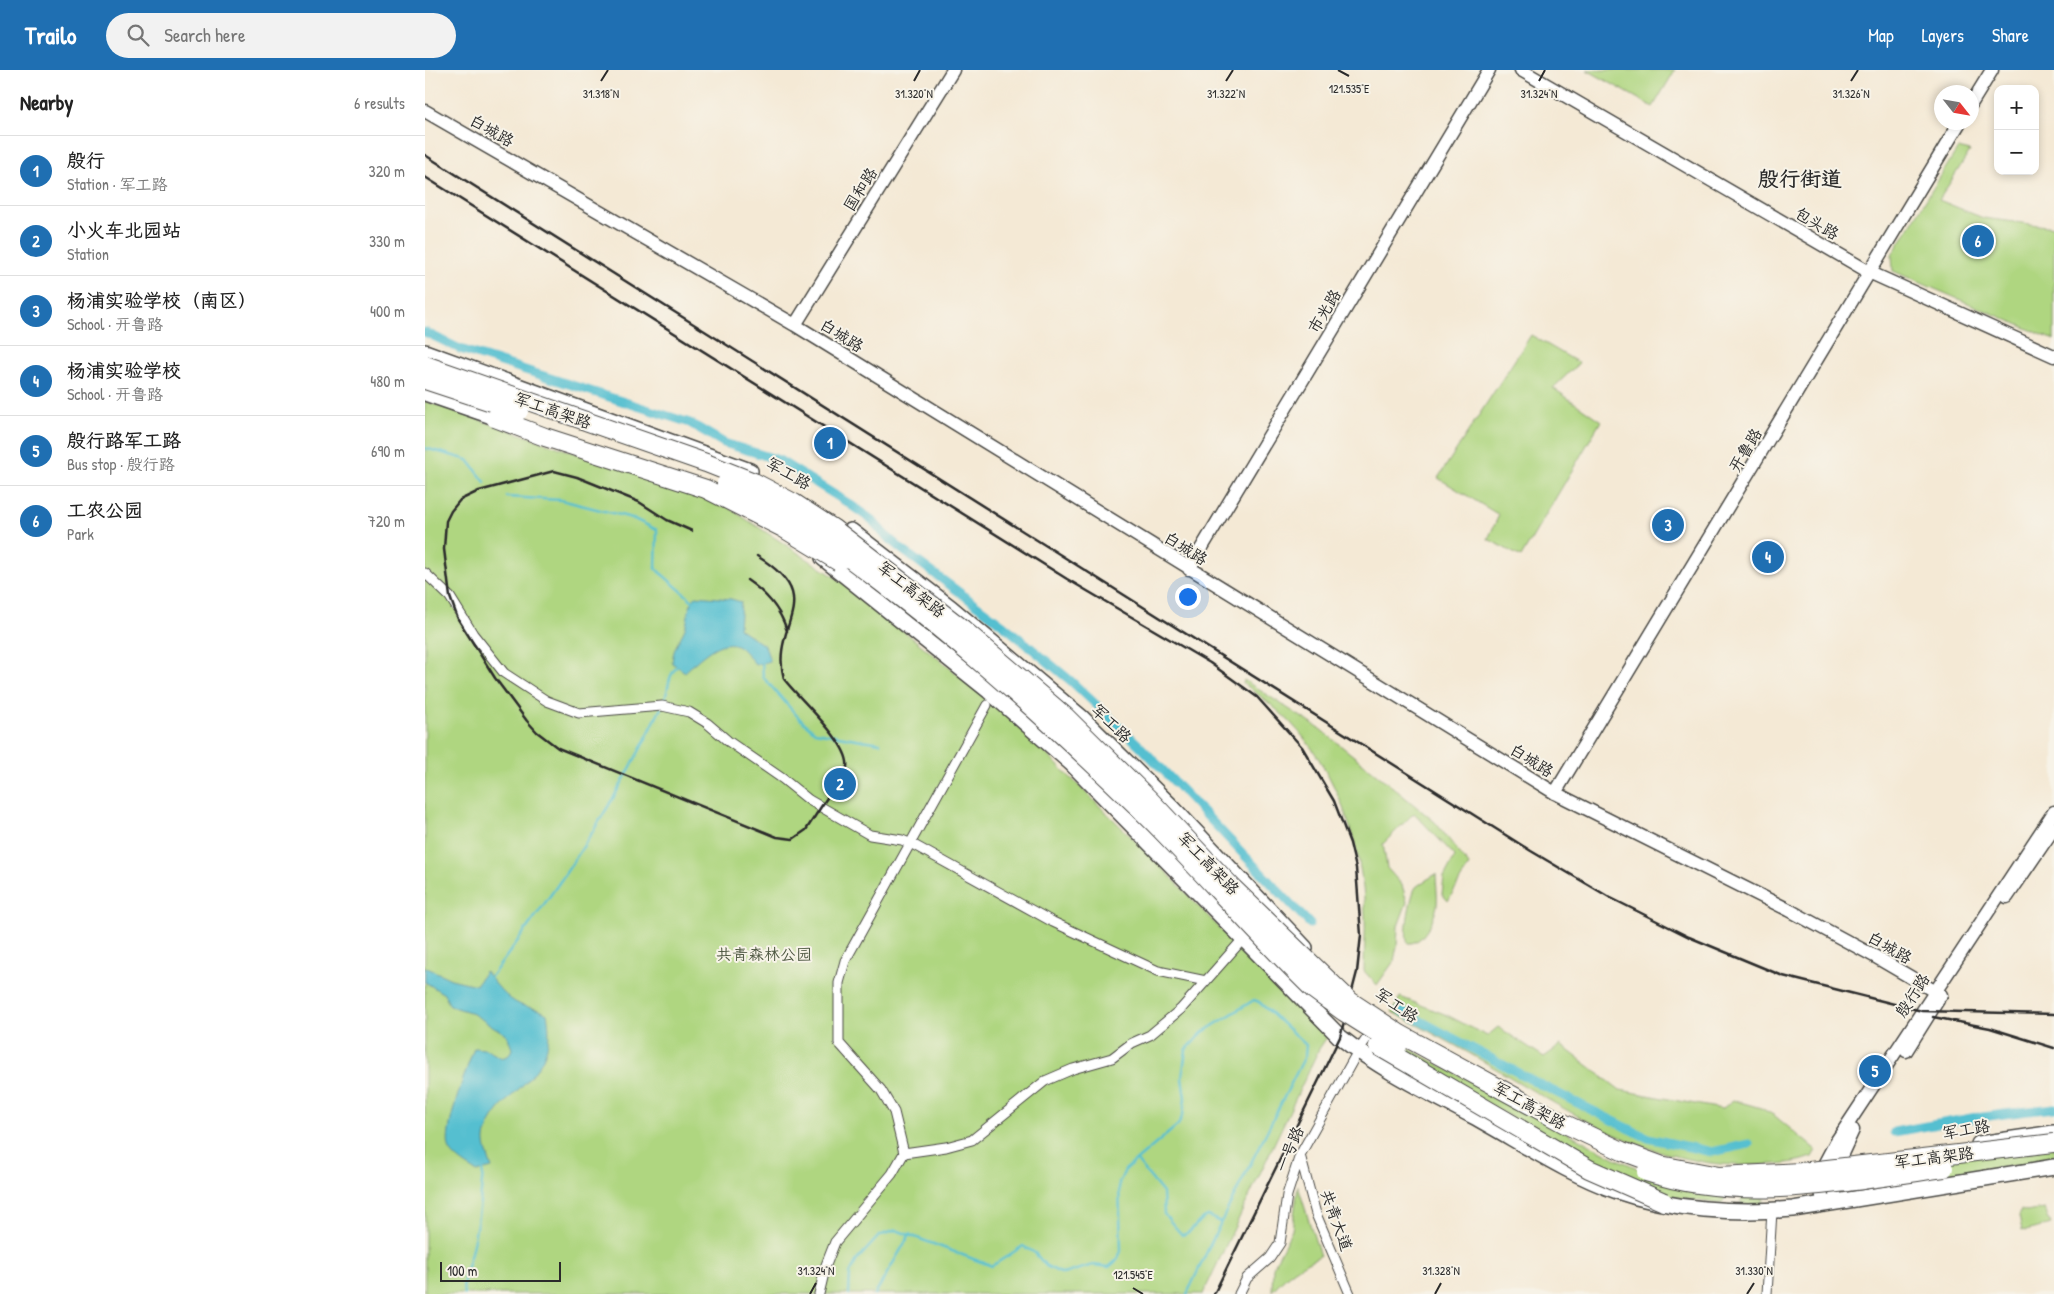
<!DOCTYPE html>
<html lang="en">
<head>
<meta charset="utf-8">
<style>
  :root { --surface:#fff; --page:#f2f2f2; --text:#222; --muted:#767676; --line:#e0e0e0; --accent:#1f6fb2 }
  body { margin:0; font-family:"Patrick Hand","LXGW WenKai TC",sans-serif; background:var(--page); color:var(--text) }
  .controls { position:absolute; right:15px; top:15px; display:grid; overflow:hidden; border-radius:10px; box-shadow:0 2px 8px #0003 }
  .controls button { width:45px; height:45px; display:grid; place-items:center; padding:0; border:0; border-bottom:1px solid var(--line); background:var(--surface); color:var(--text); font:25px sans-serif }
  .compass { position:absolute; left:1509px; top:15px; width:45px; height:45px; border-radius:50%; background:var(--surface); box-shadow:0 2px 8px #0003; rotate:121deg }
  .scale { position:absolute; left:15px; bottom:12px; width:121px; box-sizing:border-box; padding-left:5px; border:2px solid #2b2b2b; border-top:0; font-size:14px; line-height:18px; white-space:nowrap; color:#2b2b2b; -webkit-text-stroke:4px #f7f3e8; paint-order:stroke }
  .you { position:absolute; left:762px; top:526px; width:18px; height:18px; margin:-12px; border:4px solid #fff; border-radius:50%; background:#1a73e8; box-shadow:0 0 0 8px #1a73e833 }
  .badge { display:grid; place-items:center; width:32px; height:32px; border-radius:50%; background:var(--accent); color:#fff; font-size:16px; font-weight:700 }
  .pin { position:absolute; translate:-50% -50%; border:2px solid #fff; box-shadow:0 1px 5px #0006 }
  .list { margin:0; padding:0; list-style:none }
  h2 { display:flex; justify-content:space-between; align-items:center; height:65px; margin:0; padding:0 20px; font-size:21px }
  h2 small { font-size:16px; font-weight:400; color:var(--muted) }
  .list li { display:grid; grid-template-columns:32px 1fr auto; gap:15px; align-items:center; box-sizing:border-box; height:70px; padding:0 20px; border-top:1px solid var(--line) }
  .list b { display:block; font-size:19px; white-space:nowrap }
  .list p { margin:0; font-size:16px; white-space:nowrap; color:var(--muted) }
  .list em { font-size:16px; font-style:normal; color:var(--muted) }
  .icon { flex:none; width:28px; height:28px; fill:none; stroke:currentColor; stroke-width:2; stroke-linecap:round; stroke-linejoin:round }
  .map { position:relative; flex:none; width:1629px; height:1224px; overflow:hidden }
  header { display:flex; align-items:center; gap:30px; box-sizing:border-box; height:70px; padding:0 25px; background:var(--accent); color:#fff }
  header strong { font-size:24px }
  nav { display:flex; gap:28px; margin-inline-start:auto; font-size:18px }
  .search { width:350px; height:45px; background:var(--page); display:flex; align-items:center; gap:12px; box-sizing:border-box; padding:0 18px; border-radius:28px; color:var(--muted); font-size:19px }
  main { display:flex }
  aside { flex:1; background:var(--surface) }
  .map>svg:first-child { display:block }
  .green { fill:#afd680; stroke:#6d8056 }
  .water { fill:#54bfd0; stroke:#40757e }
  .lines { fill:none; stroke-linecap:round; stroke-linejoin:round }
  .stream { stroke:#54bfd0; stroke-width:2.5 }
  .canal { stroke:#54bfd0; stroke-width:9 }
  .street-casing { stroke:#494844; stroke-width:11 }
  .secondary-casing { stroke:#494844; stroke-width:15 }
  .primary-casing { stroke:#494844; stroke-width:18 }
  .street { stroke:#fff; stroke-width:9 }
  .secondary { stroke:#fff; stroke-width:12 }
  .primary { stroke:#fff; stroke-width:15 }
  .rail { stroke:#2b2b2b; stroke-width:2.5 }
  .highway-bridge-casing { stroke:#494844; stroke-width:20; stroke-linecap:butt }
  .highway-bridge { stroke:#fff; stroke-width:18 }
  .ticks { fill:none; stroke:#2b2b2b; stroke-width:2 }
  .labels { text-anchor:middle; stroke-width:4; stroke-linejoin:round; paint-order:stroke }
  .street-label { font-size:16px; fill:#2b2b2b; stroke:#f7f3e8 }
  .park-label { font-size:16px; fill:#4c5640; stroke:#f7f3e8 }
  .district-label { font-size:21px; font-weight:bold; fill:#2b2b2b; stroke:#f7f3e8 }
  .ticks-label { font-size:12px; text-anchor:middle; fill:#2b2b2b; stroke:#f7f3e8; stroke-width:4; stroke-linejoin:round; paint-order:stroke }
</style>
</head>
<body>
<header>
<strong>Trailo</strong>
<div class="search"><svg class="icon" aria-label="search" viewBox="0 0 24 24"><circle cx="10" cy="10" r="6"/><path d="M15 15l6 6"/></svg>Search here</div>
<nav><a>Map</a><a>Layers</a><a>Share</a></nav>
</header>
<main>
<aside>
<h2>Nearby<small>6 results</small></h2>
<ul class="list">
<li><span class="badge">1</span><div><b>殷行</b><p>Station · 军工路</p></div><em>320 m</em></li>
<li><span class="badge">2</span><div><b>小火车北园站</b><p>Station</p></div><em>330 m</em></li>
<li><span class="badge">3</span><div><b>杨浦实验学校（南区）</b><p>School · 开鲁路</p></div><em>400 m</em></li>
<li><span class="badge">4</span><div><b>杨浦实验学校</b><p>School · 开鲁路</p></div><em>480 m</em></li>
<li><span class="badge">5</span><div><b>殷行路军工路</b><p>Bus stop · 殷行路</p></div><em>690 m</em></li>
<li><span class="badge">6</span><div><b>工农公园</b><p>Park</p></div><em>720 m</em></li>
</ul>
</aside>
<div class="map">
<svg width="1629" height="1224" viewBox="0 0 1629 1224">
  <rect width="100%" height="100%" fill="#f7f3e8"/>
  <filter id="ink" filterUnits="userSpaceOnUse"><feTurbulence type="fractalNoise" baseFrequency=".02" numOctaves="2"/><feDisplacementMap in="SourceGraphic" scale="10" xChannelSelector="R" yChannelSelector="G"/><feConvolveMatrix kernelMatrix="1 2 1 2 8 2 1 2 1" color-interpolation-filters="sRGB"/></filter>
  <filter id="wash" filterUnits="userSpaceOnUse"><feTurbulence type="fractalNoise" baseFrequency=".0096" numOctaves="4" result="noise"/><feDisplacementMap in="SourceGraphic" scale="20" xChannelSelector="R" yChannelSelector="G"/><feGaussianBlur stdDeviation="1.12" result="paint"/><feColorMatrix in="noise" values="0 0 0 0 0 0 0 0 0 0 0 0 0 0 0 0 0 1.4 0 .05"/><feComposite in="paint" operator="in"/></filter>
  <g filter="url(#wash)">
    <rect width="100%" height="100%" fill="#f4e9d5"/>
    <!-- green -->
    <path class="green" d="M1162 0H1250L1228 37Z
      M1533 78 1545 81 1514 130 1558 148 1629 157V270L1468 201 1467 185Z
      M1106 265 1154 293 1128 318 1176 351 1096 487 1063 469 1074 445 1013 408Z
      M0 331 173 391 278 421 416 511 570 634 728 788 837 903 902 967 894 979 778 1224H0Z
      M819 610 895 659 970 719 1010 752 1044 795 1023 831 1017 824 1019 807 1030 786 989 743 958 774 962 798 977 815 982 832 973 856 972 876 969 891 952 915 939 901C939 882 941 863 940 844 938 778 912 700 865 652 851 638 834 625 818 613Z
      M1011 804C1011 814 1013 825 1012 835 1010 848 998 875 983 873 978 866 986 823 991 817 997 812 1005 808 1011 804Z
      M975 927 1022 945 1062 966 1073 957 1119 987 1136 975 1195 1020 1297 1039 1308 1030 1336 1038 1350 1046 1391 1080 1387 1087C1369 1094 1351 1094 1331 1095 1222 1100 1132 1033 1042 982 1017 968 992 955 967 942Z
      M962 967 1190 1088 1228 1105 1302 1125 1296 1134 1288 1133 1238 1125 1189 1111 956 968Z
      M1629 1067V1091L1550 1100 1472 1115H1466L1461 1111 1462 1100Z
      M873 1116 895 1186C875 1195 862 1204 847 1221L848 1197 867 1160Z
      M1339 1123 1338 1132 1334 1135H1315L1317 1126Z
      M1620 1139 1626 1154 1601 1161 1597 1160 1594 1146 1596 1140 1601 1142Z"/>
    <!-- water -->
    <path class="water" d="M271 526 306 529 316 532 314 558 340 576 345 591 331 595C326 590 321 582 315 577 297 564 272 591 260 602L247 593C248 580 252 574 258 563 265 550 260 541 271 526Z
      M0 897 26 909 51 915 60 901C70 913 81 929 96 935 105 938 113 938 122 944 136 1011 69 1020 60 1068 59 1076 64 1089 67 1098L52 1102C44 1097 30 1089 25 1080 16 1064 43 996 49 978L60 979 77 988 84 985 87 979 82 965 45 942 25 936 19 924 0 912Z"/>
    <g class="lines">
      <!-- stream -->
      <path class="stream" d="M0 378 43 390 60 412
        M82 427 136 430 207 448 232 460 231 499 269 532
        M337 592 338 607 374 648 390 662 455 673
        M238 633C246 617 240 610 253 595
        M65 908C131 821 189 737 236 638
        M39 1224C36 1208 44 1194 47 1178 53 1153 56 1127 58 1100
        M424 1224 425 1203 432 1190 454 1166 471 1160 567 1196 598 1176 610 1183 621 1196 638 1204 668 1195 684 1197 692 1190 696 1181 694 1113 700 1100 753 1055 758 1045 760 1028 757 1008 761 980 778 962 829 930 834 932 881 975 880 986 796 1152 783 1146C771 1150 770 1162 757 1165L739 1144 738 1123 712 1091
        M450 1224 485 1164
        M762 1224 796 1152"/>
      <!-- canal -->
      <path class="canal" d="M0 262 35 279 265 353 299 373 354 390 423 433 447 450 459 464 475 478 577 554 646 611 715 676 885 854
        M975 940 1120 1017 1223 1068 1287 1082 1324 1074
        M1552 1047 1469 1062C1522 1051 1575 1044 1629 1038"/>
    </g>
  </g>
  <g filter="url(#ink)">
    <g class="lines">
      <defs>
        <path id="street" d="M0 503 25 527 48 564 79 603 122 631 154 643 237 636 264 642 282 653 303 671 358 709 384 730 445 765 477 770 489 775 628 852 733 901 781 911
          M479 1083 521 1077 547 1070 620 1011 648 999 687 988 707 973 725 965 756 939 818 869
          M875 1085 891 1144 925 1224
          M394 1224 401 1195 410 1172 467 1104 479 1083 469 1042 456 1020 414 973V913L420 891 562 635
          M814 1224 822 1208 845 1188 855 1173 862 1125 875 1085 933 981 949 958
          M1342 1224 1347 1141"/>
        <path id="secondary" d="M1096 0 1446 203 1629 286
          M1546 34 1567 0
          M0 41 370 255 1130 723 1364 840 1451 887 1516 925
          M370 255 528 0
          M764 499 1064 0
          M1130 723 1535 52
          M1582 827 1629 758
          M1481 981 1513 930
          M1411 1132 1408 1103 1428 1060
          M1398 1134 1394 1104 1411 1072 1629 742"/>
        <path id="primary" d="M0 282 325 401
          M0 323 81 351
          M426 461 526 538 657 648 746 736 880 878
          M398 488 564 621 646 693 915 967C955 999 1003 1022 1048 1046 1094 1071 1143 1104 1192 1121 1246 1140 1312 1144 1368 1139L1629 1097
          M1554 1074 1629 1063"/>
      </defs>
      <!-- street casing -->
      <use href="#street" class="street-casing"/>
      <!-- secondary casing -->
      <use href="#secondary" class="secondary-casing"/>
      <!-- primary casing -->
      <use href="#primary" class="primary-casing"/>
      <!-- street -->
      <use href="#street" class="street"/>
      <!-- secondary -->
      <use href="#secondary" class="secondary"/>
      <!-- primary -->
      <use href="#primary" class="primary"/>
      <!-- rail -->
      <path class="rail" d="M0 85 1106 781 1184 827 1264 867 1358 906 1497 941 1629 944
        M0 107 642 509 785 593 832 627 877 677 909 731 925 773 931 798 936 865 932 902 915 967 789 1224
        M267 461 242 450 214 432 152 407 129 401 54 421 35 430 26 441 21 451 19 479 25 527 33 549 70 608 102 651 112 662 133 678 352 767 368 769 381 760 422 697C426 674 373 628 359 609 344 553 404 530 332 486
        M322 510C341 523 355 538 362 561
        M1508 947 1565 958 1629 978"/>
      <defs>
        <path id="highway-bridge" d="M0 295 281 393 329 412 369 433 409 459 538 559 640 646 725 730 808 818 925 931 975 964 1140 1054 1197 1081 1235 1095 1294 1106 1376 1102 1629 1073
          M0 310 94 341
          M70 348 120 367 281 419 358 458 414 492
          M301 413C360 438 411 478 462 517 557 589 644 669 729 753 783 808 833 866 889 920L919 942 973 976
          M953 976 1164 1099 1239 1132
          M1221 1102C1320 1134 1419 1112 1519 1098"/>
      </defs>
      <!-- highway-bridge casing -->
      <use href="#highway-bridge" class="highway-bridge-casing"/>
      <!-- highway-bridge -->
      <use href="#highway-bridge" class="highway-bridge"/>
    </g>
  </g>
  <!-- ticks -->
  <path class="ticks" d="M913 0 924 6M176 11 183 0M489 11 495 0M801 11 808 0M1114 11 1120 0M1426 11 1433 0M708 1218 718 1224M385 1224 391 1213M1010 1224 1016 1213M1322 1224 1329 1213"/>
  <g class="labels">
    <!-- street labels -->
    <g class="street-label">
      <text transform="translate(67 60) rotate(30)" y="6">白城路</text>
      <text transform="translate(435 119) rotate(-58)" y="6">国和路</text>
      <text transform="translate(1392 153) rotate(30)" y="6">包头路</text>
      <text transform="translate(899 241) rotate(-59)" y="6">市光路</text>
      <text transform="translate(417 265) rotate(32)" y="6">白城路</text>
      <text transform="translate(128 340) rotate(19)" y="6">军工高架路</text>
      <text transform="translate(1320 380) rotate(-59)" y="6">开鲁路</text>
      <text transform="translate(364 403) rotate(29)" y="6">军工路</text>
      <text transform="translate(761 478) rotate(32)" y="6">白城路</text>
      <text transform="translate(487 519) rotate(38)" y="6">军工高架路</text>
      <text transform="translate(687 653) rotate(44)" y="6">军工路</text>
      <text transform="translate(1107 690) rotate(32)" y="6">白城路</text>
      <text transform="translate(784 793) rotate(46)" y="6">军工高架路</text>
      <text transform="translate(1465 877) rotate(30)" y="6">白城路</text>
      <text transform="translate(1487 925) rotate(-57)" y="6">殷行路</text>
      <text transform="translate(972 935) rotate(34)" y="6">军工路</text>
      <text transform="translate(1105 1035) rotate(29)" y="6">军工高架路</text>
      <text transform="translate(1541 1059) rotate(-10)" y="6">军工路</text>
      <text transform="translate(864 1079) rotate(-67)" y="6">一号路</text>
      <text transform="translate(1509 1087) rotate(-7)" y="6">军工高架路</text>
      <text transform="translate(912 1150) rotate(70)" y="6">共青大道</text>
    </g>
    <!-- park labels -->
    <g class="park-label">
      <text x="339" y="890">共青森林公园</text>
    </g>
    <!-- district labels -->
    <g class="district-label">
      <text x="1375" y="116">殷行街道</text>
    </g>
  </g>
  <g class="ticks-label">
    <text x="924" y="23">121.535°E</text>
    <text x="176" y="28">31.318°N</text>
    <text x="489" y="28">31.320°N</text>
    <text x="801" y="28">31.322°N</text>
    <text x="1114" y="28">31.324°N</text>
    <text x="1426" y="28">31.326°N</text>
    <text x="391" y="1205">31.324°N</text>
    <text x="1016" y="1205">31.328°N</text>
    <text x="1329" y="1205">31.330°N</text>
    <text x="708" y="1209">121.545°E</text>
  </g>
</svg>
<div class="controls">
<button>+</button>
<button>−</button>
</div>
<svg class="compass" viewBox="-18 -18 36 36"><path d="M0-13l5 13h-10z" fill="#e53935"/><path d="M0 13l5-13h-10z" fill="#767676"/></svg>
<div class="scale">100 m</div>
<div class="you"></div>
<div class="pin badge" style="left:405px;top:373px">1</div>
<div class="pin badge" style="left:415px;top:714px">2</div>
<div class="pin badge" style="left:1243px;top:455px">3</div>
<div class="pin badge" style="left:1343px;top:487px">4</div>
<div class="pin badge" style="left:1450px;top:1001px">5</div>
<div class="pin badge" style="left:1553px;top:171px">6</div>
</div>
</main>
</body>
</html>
